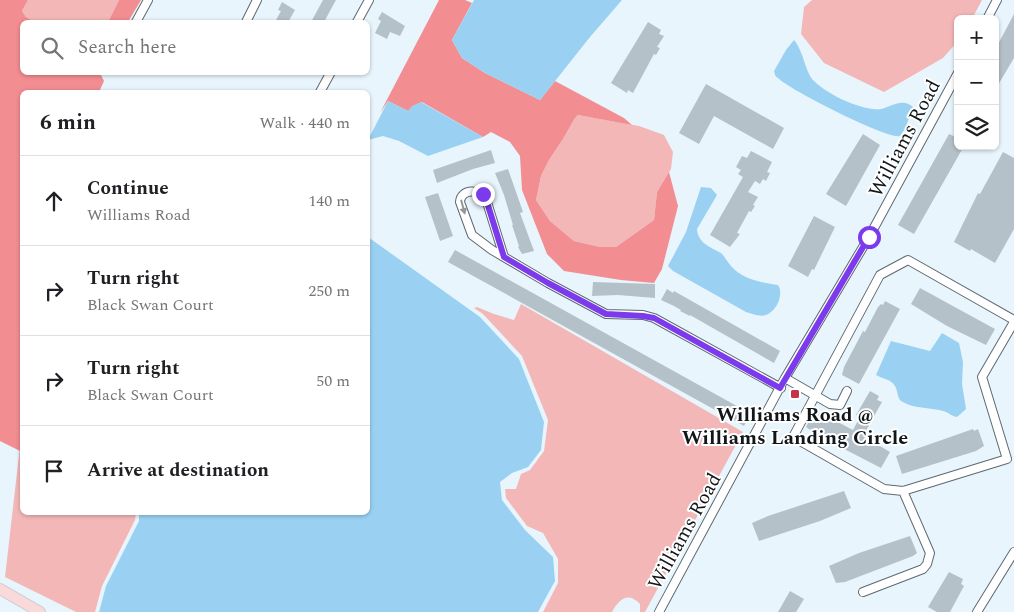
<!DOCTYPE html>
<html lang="en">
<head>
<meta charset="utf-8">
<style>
  :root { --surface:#fff; --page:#f6f6f6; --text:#202124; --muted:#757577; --line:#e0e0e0 }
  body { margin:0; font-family:Spectral,serif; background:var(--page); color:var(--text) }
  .controls { position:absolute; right:15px; top:15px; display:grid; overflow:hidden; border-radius:8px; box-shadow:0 1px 4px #0004 }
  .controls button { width:45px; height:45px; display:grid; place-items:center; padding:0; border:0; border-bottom:1px solid var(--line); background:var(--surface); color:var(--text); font:25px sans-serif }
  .stop { position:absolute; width:15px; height:15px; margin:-11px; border:4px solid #7c3aed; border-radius:50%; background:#fff }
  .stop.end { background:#7c3aed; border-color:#fff; box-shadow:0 1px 5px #0008 }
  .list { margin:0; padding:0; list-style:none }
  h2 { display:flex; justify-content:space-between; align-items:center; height:65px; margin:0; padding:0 20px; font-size:21px }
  h2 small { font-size:16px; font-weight:400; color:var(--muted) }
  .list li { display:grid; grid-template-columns:32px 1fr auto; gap:15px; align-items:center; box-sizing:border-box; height:90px; padding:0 20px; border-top:1px solid var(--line) }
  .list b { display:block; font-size:19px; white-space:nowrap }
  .list p { margin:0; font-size:16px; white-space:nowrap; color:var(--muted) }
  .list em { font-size:16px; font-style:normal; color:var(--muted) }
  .icon { flex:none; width:28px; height:28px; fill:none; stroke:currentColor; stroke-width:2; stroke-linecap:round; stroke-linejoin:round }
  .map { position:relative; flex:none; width:1014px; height:612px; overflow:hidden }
  .search { position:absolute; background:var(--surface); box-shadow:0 1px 4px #0004; left:20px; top:20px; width:350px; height:55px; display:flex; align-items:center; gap:12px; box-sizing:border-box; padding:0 18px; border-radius:8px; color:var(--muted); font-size:19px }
  .panel { position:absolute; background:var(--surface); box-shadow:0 1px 4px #0004; left:20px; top:90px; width:350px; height:425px; border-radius:8px }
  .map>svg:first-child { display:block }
  .green { fill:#f4b7b8 }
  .forest { fill:#f28d92 }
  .water { fill:#9ad1f2 }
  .building { fill:#b5c1c9 }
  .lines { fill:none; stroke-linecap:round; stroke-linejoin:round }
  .minor-casing { stroke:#5e6970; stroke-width:10 }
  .major-casing { stroke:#cfd0d1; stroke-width:12 }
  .minor { stroke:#fff; stroke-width:8 }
  .major { stroke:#fad9da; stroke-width:10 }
  .oneway { fill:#949698 }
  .route { stroke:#7c3aed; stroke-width:6 }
  .poi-dot { fill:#c43349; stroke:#fff; stroke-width:2 }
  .labels { text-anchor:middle; stroke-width:4; stroke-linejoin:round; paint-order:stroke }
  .street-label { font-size:20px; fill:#111619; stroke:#fff }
  .poi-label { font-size:20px; font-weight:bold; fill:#111619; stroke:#fff }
</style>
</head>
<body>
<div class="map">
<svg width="1014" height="612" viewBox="0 0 1014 612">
  <rect width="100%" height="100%" fill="#e8f5fd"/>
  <!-- green -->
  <path class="green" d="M28 0H119L108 22H35L26 17 22 11Z
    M812 0H982L972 19H958V41L943 58 884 92 824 63 801 34 804 7Z
    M578 115 639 126 664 135 673 152 671 169 657 192 654 220 616 247H600L574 241 550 221 536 200 541 176 549 160 563 139 575 118Z
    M521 304 743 432 645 612H640V604C627 591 619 600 612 612H543L558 583V559L543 533 527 526 506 498 505 489H516L521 474 530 470 544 451 548 420 522 356 483 314 474 308 477 307 494 314 514 320Z
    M22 429V512L136 513 135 520 102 586 95 612H76L5 577Z"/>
  <!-- forest -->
  <path class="forest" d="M0 0H28L22 11 26 17 35 22H22V72L100 73 104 81 99 92H22V429L20 451 0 441Z
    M119 0H141L128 22H108Z
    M439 0H465L472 3 452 40 462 58 485 73 540 100 555 81 624 118 632 125 578 115 575 118 563 139 549 160 541 176 536 200 550 221 574 241 600 247H616L654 220 657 192 669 172 678 206 662 269 654 283 621 280 564 271 547 254 522 190 520 156 510 142 491 132 483 137 422 102 408 111 388 101 380 113Z"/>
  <!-- water -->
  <path class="water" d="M474 0H622L590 37 540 100 485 73 462 58 452 40Z
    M794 40C804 52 805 72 814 81 827 94 855 107 873 109 887 112 900 95 913 107L905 129 900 136C888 140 788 89 778 78 775 76 775 75 774 71L786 50Z
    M388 101 408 111 412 106 421 102 483 137 428 156 399 141 383 136 368 140Z
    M701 187 711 188 717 195 697 229C698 243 710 247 721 253 725 257 727 261 731 266 742 279 762 283 778 285 784 294 777 311 766 315 760 317 753 314 746 312L673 271 668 266 686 232Z
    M368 237 480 317 519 359 544 422 541 450 528 467 512 473 500 482 502 500 525 530 553 557 555 581 538 612H99L106 586 139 521V513L368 512Z
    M942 333 959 343 963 362 962 384 966 409 957 417C951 416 948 412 943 411 930 407 913 409 901 401 897 397 898 391 895 386 891 379 883 379 876 375L891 341 930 351Z"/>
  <!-- building -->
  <path class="building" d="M323 0H336L324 22H311Z
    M282 2 295 10 288 22H280L276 20 281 11 278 10Z
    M382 12 405 26 400 36 390 32 387 39 375 33 381 21 378 19Z
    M1014 14V58L995 90V50Z
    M648 22 661 30 659 34 664 36 657 47 660 48 656 55 654 54 633 93 628 90 627 93 611 83Z
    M706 84 784 128 773 149 714 116 699 144 679 133Z
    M863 134 880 145 846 206 826 194Z
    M949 134 958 138V146H964L914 234 898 225Z
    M491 150 495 163 473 169 437 183 433 170Z
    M751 151 772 162 767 172 770 173 766 181 763 179 760 184 755 181 748 192 758 197 753 205 755 206 751 212 749 211 737 233 740 234 730 247 710 235 743 177 738 174 741 170 736 167 742 156 747 158Z
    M1003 152 1014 158V229L995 263 971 249 970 251 954 242 978 193 980 194Z
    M508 169 523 212 520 213 534 251 522 254 518 247 519 246 512 225H513L504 195 495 173Z
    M438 193 453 236 440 241 425 197Z
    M814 216 835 227 814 270 812 269 808 277 788 266Z
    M455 250 744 410 750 414 744 426 448 262Z
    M593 282 655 284V298L618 295 592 296Z
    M920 288 995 329 986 345 947 326 911 304Z
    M667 289 673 293 674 291 780 351 774 363 690 315V316L680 311 681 310 674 306 661 300Z
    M885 301 900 309 859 384 842 375 844 367 863 331 865 332 878 307 881 304 883 305Z
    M870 391 879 396 877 400 882 402 863 436 890 452 881 468 821 437 806 427 815 410 853 430 860 417 856 415Z
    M973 429 974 431 978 429 984 446 976 451 902 474 896 456Z
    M844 491 851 508 820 521 759 541 752 523 768 516Z
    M910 536 917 553 913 556 845 582 836 583 829 566 859 553Z
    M949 572 963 579 961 584 964 586 950 612H937L928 607Z
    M790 591 804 599 796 612H778Z"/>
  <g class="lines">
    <defs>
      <path id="minor" d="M987 19 997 0
        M136 22 148 0
        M246 22 257 0
        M357 22 369 0
        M320 92 331 72
        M504 257 486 199C479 188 461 189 460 202L472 235 492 250 548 283 606 314 643 315 654 318 781 388
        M1014 320 908 260 880 275 793 437 884 489 903 491 1007 459 982 377 1014 322
        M785 378 830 404 840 405 847 391
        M863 592 923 569 927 564 930 553 903 491
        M659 612 785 378 869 237 958 73
        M977 612 1014 552"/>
      <path id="major" d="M0 589 40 612"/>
    </defs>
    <!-- minor casing -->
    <use href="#minor" class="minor-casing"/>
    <!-- major casing -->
    <use href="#major" class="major-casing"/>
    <!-- minor -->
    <use href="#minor" class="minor"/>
    <!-- major -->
    <use href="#major" class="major"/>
  </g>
  <!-- one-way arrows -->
  <defs><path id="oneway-solid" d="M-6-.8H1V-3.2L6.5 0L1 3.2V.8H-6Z" transform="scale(1.25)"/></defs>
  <use class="oneway" href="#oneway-solid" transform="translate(463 207) rotate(75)"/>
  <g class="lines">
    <!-- route -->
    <path class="route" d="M483 194 486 199 504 257 548 283 606 314 643 316 654 318 780 388 869 237"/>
  </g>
  <!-- markers -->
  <rect class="poi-dot" x="790" y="389" width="10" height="10" rx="2.5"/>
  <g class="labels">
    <!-- street labels -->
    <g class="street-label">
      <text transform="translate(904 138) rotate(-62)" y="7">Williams Road</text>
      <text transform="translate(684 531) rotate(-61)" y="7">Williams Road</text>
    </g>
    <!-- poi labels -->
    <g class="poi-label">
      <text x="795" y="421">Williams Road @<tspan x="795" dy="23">Williams Landing Circle</tspan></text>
    </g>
  </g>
</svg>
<div class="controls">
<button>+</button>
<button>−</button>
<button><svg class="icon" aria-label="layers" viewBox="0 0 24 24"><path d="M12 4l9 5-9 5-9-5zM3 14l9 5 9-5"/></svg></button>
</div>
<div class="stop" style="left:869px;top:237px"></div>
<div class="stop end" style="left:483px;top:194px"></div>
<div class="search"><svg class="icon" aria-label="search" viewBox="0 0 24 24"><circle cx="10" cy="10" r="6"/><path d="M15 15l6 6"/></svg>Search here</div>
<section class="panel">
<h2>6 min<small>Walk · 440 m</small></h2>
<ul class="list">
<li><svg class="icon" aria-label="ahead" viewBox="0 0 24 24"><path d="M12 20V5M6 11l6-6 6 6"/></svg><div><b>Continue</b><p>Williams Road</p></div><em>140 m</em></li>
<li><svg class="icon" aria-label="right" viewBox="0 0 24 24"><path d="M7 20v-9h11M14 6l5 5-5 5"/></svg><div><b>Turn right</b><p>Black Swan Court</p></div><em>250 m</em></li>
<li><svg class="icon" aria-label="right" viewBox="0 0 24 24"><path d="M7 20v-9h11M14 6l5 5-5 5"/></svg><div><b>Turn right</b><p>Black Swan Court</p></div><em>50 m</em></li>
<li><svg class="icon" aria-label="arrive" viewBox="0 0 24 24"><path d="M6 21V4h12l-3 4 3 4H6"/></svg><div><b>Arrive at destination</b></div></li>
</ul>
</section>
</div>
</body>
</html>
